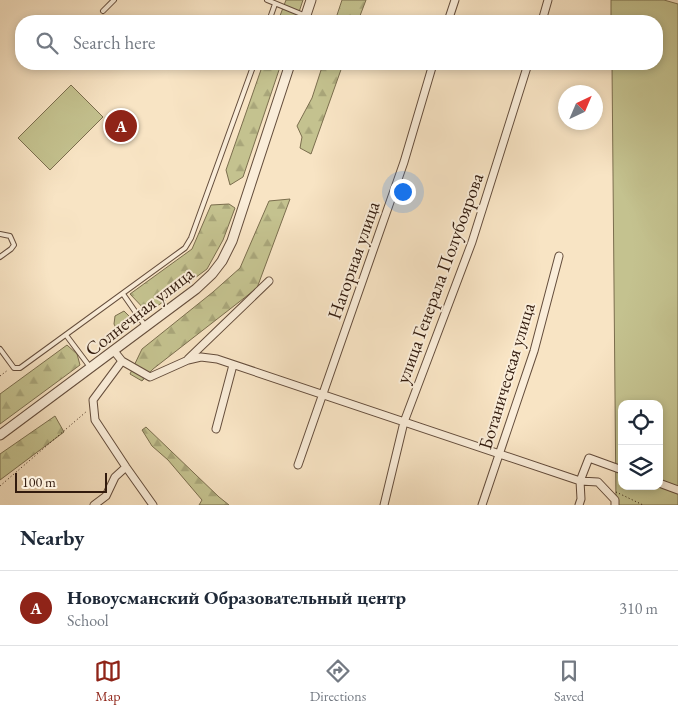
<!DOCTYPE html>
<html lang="en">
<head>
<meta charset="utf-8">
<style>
  :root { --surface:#fff; --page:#f6f6f7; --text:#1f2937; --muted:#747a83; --line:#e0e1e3; --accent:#8f2418 }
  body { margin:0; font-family:"EB Garamond",serif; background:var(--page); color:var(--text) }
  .controls { position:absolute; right:15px; bottom:15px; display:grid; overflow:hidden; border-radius:10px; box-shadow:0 2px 8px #0003 }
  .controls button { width:45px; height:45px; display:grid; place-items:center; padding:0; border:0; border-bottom:1px solid var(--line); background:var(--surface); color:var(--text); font:25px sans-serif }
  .compass { position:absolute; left:558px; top:85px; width:45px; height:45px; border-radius:50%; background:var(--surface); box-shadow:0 2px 8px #0003; rotate:44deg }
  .scale { position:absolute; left:15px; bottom:12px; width:92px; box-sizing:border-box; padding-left:5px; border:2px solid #321b0e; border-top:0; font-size:14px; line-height:18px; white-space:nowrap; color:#321b0e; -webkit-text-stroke:4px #faedd9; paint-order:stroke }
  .you { position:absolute; left:402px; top:191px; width:18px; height:18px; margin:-12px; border:4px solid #fff; border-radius:50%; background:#1a73e8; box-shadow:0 0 0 8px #1a73e833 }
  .badge { display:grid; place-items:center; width:32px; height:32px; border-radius:50%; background:var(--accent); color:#fff; font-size:16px; font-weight:700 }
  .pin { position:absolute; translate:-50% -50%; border:2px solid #fff; box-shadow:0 1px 5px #0006 }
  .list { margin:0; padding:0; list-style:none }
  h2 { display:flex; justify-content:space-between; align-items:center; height:65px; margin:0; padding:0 20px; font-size:21px }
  h2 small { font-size:16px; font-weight:400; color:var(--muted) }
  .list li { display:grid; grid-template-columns:32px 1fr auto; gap:15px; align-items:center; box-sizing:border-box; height:75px; padding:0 20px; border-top:1px solid var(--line) }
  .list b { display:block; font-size:19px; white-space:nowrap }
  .list p { margin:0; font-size:16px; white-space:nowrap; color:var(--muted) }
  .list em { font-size:16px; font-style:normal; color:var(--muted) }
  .icon { flex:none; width:28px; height:28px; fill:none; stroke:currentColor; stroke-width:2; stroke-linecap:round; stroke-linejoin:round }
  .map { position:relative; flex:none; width:678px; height:505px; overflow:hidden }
  .search { position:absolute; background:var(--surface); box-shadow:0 2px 8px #0003; left:15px; right:15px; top:15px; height:55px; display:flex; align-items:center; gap:12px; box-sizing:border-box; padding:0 18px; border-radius:20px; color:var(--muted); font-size:19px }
  .sheet { height:140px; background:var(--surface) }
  nav { display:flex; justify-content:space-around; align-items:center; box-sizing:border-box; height:70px; border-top:1px solid var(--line); background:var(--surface); font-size:14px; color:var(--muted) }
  nav a { display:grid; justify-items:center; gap:2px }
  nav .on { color:var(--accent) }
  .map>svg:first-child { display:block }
  .grass { fill:#c4c28f; stroke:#7b6e4e; fill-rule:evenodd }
  .forest { fill:url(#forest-firs); stroke:#7b6e4e }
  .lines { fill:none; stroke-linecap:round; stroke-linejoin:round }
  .service-casing { stroke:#644d3c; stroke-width:6 }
  .minor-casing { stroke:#644d3c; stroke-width:9 }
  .tertiary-casing { stroke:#644d3c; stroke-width:11 }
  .path { stroke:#321b0e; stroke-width:1; stroke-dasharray:1 2.5; stroke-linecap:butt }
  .service { stroke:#faedd9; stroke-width:4 }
  .minor { stroke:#faedd9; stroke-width:7 }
  .tertiary { stroke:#faedd9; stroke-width:9 }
  .labels { text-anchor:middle; stroke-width:4; stroke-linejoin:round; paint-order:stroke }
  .street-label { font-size:19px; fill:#321b0e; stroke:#faedd9 }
</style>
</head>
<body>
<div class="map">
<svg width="678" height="505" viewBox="0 0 678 505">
  <defs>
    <pattern id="forest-firs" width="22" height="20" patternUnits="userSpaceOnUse" patternTransform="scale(1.25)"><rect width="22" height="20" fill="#c4c28f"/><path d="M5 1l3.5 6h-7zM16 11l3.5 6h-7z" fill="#a9a67a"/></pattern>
  </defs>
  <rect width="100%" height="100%" fill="#f8e4c4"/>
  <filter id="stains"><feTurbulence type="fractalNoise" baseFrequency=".004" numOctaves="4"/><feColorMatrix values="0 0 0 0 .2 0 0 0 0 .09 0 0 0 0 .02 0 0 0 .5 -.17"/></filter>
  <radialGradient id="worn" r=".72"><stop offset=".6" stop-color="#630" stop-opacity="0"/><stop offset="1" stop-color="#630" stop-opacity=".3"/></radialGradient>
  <!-- grass -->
  <path class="grass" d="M611 0H664L678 4V505H616L612 64H657V21H611ZM622 404H659V486H622Z
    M71 85 103 117 50 170 18 138Z"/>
  <!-- forest -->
  <path class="forest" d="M286 0H303L296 21H278Z
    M342 0H366L358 21H335Z
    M263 64H281L243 177 230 185 226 170Z
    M323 64H343L311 154 300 148 302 137 297 126 312 98Z
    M290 199 257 288 153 369 142 381 130 374 142 349 213 292 240 268 269 201Z
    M229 204 235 208 223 240 207 269 148 313 130 294 192 249 211 205Z
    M124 311 129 316V327L123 332 117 330 114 324 115 316Z
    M67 345 77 354 80 365 0 424V394Z
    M55 416 64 432 0 480V454Z
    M146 427 219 497 229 505H199L202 500 168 460 152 446 142 430Z"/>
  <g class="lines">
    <defs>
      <path id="service" d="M267 0 306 16
        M103 11 114 0
        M269 21 275 4
        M0 234 10 236 14 245 11 249 0 257
        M123 294 146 327
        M66 335 90 367
        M0 349 14 368H20L185 248 191 238 254 64"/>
      <path id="minor" d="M448 21 455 0
        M542 21 548 0
        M114 351 122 361 93 400 95 420 126 467 153 505
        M188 359 269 281
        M122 361 150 377 188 360 201 357 217 359 580 481 589 458 622 470
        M216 429 233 365
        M298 465 404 162 433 64
        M659 483 678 490
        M94 505 106 496 115 477 126 467
        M384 505 404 422 472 242 528 64
        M482 505 534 351 559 256
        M579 505 581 499 580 481 598 482 615 500V505"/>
      <path id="tertiary" d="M304 21 311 0
        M0 435 196 289 212 274 222 261 232 241 290 64"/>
    </defs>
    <!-- service casing -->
    <use href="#service" class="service-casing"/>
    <!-- minor casing -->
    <use href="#minor" class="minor-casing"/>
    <!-- tertiary casing -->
    <use href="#tertiary" class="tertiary-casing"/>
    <!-- path -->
    <path class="path" d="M0 376 8 370
      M0 486 87 411
      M616 492 643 505"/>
    <!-- service -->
    <use href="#service" class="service"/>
    <!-- minor -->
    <use href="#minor" class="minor"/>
    <!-- tertiary -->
    <use href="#tertiary" class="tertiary"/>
  </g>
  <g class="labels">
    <!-- street labels -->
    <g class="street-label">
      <text transform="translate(353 260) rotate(-71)" y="7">Нагорная улица</text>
      <text transform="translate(439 278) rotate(-70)" y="7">улица Генерала Полубоярова</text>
      <text transform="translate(139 311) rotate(-38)" y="7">Солнечная улица</text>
      <text transform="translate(506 376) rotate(-73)" y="7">Ботаническая улица</text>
    </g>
  </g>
  <rect width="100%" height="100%" filter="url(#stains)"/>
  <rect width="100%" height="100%" fill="url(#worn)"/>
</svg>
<div class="controls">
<button><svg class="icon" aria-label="locate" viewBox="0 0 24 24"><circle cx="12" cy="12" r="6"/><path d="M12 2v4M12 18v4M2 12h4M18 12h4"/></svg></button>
<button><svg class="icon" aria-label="layers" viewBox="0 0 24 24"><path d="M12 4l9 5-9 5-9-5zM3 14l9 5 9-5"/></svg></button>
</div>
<svg class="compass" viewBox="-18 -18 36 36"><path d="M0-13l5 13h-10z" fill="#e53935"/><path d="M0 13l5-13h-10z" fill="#747a83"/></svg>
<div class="scale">100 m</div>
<div class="you"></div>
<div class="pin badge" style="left:121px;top:126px">A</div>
<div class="search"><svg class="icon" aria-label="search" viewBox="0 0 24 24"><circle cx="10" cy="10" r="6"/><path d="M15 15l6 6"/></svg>Search here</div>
</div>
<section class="sheet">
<h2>Nearby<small></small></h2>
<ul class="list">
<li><span class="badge">A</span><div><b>Новоусманский Образовательный центр</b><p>School</p></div><em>310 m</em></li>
</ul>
</section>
<nav>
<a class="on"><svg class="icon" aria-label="map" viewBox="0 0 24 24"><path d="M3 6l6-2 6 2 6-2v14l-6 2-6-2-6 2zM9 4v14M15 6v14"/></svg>Map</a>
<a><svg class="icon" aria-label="directions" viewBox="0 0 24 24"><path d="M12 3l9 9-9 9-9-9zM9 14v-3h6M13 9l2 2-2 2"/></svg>Directions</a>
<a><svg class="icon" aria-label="saved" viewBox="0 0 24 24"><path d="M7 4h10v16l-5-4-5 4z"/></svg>Saved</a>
</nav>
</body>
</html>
